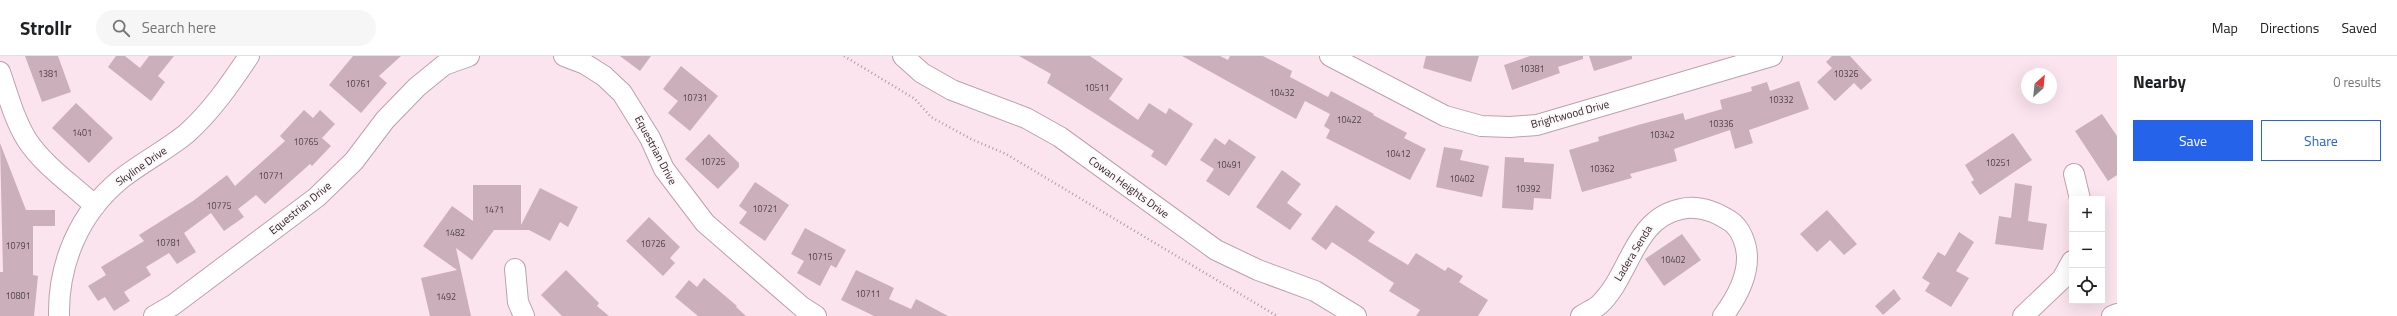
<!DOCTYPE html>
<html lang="en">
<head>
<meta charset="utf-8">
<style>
  :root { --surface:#fff; --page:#f6f6f6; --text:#202124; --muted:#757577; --line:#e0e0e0; --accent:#2563eb }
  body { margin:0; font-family:"Titillium Web",sans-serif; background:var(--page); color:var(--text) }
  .controls { position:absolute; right:12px; bottom:12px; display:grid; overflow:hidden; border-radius:0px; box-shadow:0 4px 16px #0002 }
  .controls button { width:36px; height:36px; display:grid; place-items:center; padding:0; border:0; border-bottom:1px solid var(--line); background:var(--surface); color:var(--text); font:20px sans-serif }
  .compass { position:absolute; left:2021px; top:12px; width:36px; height:36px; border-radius:50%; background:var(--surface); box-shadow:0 4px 16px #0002; rotate:27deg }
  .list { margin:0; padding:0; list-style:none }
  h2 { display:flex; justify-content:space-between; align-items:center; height:52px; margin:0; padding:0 16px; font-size:17px }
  h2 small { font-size:13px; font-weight:400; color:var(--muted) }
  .actions { display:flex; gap:8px; padding:12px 16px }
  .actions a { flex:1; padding:9px 0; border:1px solid var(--accent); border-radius:0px; text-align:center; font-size:14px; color:var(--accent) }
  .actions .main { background:var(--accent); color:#fff }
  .icon { flex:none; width:22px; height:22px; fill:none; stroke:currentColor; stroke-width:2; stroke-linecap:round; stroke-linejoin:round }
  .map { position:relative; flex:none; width:2117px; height:260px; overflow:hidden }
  header { display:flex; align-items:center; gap:24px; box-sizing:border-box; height:56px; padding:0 20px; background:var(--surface); border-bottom:1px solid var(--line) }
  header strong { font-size:19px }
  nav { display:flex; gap:22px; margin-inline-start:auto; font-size:14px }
  .search { width:280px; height:36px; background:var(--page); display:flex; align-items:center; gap:10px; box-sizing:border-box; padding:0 14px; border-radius:22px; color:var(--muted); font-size:15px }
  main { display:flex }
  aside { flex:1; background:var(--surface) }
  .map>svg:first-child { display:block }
  .building { fill:#cbafbb }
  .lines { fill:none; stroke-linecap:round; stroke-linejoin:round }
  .minor-casing { stroke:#bda1ad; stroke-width:22 }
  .path { stroke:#af9ca4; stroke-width:2.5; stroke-dasharray:1 3; stroke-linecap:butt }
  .minor { stroke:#fff; stroke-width:20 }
  .labels { text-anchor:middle; stroke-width:3.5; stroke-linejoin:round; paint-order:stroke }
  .number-label { font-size:9px; fill:#52434a }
  .street-label { font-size:11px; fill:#2a1f24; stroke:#fdf7f9 }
</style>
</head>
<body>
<header>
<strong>Strollr</strong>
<div class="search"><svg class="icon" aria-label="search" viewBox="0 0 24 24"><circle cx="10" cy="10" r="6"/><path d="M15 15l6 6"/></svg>Search here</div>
<nav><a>Map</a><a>Directions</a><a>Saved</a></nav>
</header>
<main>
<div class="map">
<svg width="2117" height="260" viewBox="0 0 2117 260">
  <rect width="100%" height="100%" fill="#fbe4ed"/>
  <!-- building -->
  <path class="building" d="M25 0H58L71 36 42 46Z
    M116 0H125L140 12 149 0H174L158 20 165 26 151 45 108 11Z
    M353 0H401L379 20 387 27 361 57 329 29Z
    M620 0H651L640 15Z
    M1019 0H1090L1123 23 1109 43 1138 64 1149 47 1166 58 1169 52 1193 68 1166 110 1151 100 1154 95 1047 27 1051 18Z
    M1182 0H1220L1228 4 1230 0H1263L1292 15 1290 21 1328 41 1331 35 1374 58 1373 59 1407 77 1404 82 1426 93 1410 124 1326 82 1330 74 1324 70 1330 58 1305 45 1296 63Z
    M1426 0H1479L1471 26 1423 12Z
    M1530 0H1583V3L1558 11 1560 17 1512 34 1504 9Z
    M1589 0H1632V3L1594 15Z
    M1832 0H1850L1872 24 1861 34 1854 27 1835 45 1817 26 1832 12 1826 6Z
    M681 10 718 40 690 75 668 57 678 45 663 33Z
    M1799 25 1809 53 1749 74 1753 87 1735 93 1730 74 1674 93 1677 105 1630 118 1632 122 1582 136 1569 94 1599 85 1598 81 1638 69 1683 57 1685 64 1722 53 1720 44 1752 35 1751 31 1767 26 1770 35Z
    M76 47 113 82 89 107 52 72Z
    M304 54 313 62 320 54 335 68 322 82 331 90 312 110 310 108 265 148 256 139 238 153 244 161 224 175 211 157 184 177 196 196 177 208 169 197 146 211 151 219 124 236 130 245 114 255 105 241 98 245 88 230 106 219 101 211 144 185 139 179 193 145 227 119 235 130 285 85 280 80Z
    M2102 58 2117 80V119L2108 125 2075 75Z
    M2013 77 2032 104 1980 139 1971 126 1974 124 1965 109Z
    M709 78 739 107V111L718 133 685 103Z
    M1215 82 1225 89 1229 83 1256 101 1229 140 1206 125 1214 113 1200 104Z
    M0 87 26 154H55V170H33V219L38 220 34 260H0V216H3Z
    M1444 91 1463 94 1460 104 1489 110 1482 141 1436 131Z
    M1505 101 1524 102V106L1554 108 1551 143 1534 142 1533 154 1502 152Z
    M1282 114 1301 128 1287 147 1302 158 1290 174 1256 151Z
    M755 126 789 149 765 185 739 167 747 156 739 150Z
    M2015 127 2032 130 2028 165 2047 168 2043 194 1995 188 1999 160 2011 162Z
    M473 129H521V169L540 132 578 151 568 171 560 166 550 185 529 174H494L472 204 456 192 471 260H430L421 222 457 214 423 190 452 150 473 165Z
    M1336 149 1375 176 1368 185 1408 209 1416 197 1445 215 1448 211 1463 220 1459 226 1488 244 1478 260H1416L1420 254 1389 235 1394 227 1332 186 1326 194 1311 183Z
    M1827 154 1857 188 1844 199 1830 184 1817 196 1800 178Z
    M649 161 680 191 670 202 675 207 663 220 626 185Z
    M805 172 846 194 836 212 831 209 820 230 797 217 804 205 791 198Z
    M1959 176 1974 186 1956 215 1969 222 1951 251 1925 235 1930 227 1922 222 1938 196 1945 200Z
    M1682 178 1701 204 1664 230 1645 203Z
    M566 214 599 247 597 250 609 260H562L541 239Z
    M856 214 894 232 889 243 911 253 916 243 948 260H874L841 244Z
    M704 222 737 250 736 251 746 260H698L675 241 689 224 697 231Z
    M1894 233 1901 243 1883 259 1875 250Z"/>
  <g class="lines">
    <defs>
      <path id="minor" d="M564 0 585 8 604 20 622 37 650 82 664 113 705 167 802 251 816 260
        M903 0 922 17 952 34 1026 62 1060 81 1216 194 1258 214 1315 235 1356 260
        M1330 0 1445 60 1481 70 1510 71 1537 69 1772 0
        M0 16C8 39 14 63 27 84 44 110 73 129 95 150
        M2074 118 2080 143
        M515 213 518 246 524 260
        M59 260C58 208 79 157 121 123 141 107 165 95 186 78 211 56 231 27 249 0
        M154 260 173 249 317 141 354 105 385 64 417 31 444 9 469 0
        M1581 260C1587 256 1594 253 1599 249 1631 219 1633 163 1681 153 1698 149 1716 156 1730 165 1741 172 1747 189 1747 202 1747 223 1735 244 1723 260
        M2023 260 2062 223 2072 205
        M2112 260 2117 258"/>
    </defs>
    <!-- minor casing -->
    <use href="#minor" class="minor-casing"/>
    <!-- path -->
    <path class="path" d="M844 0 915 43 931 61 971 83 1006 98 1277 260"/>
    <!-- minor -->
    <use href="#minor" class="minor"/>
  </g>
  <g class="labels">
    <!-- number labels -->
    <g class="number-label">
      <text x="1532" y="16">10381</text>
      <text x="48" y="21">1381</text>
      <text x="1846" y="21">10326</text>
      <text x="358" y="31">10761</text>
      <text x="1097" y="35">10511</text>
      <text x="1282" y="40">10432</text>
      <text x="695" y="45">10731</text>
      <text x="1781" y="47">10332</text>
      <text x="1349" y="67">10422</text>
      <text x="1721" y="71">10336</text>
      <text x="82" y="80">1401</text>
      <text x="1662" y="82">10342</text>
      <text x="306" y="89">10765</text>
      <text x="1398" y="101">10412</text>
      <text x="713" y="109">10725</text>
      <text x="1998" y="110">10251</text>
      <text x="1229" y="112">10491</text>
      <text x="1602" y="116">10362</text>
      <text x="271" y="123">10771</text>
      <text x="1462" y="126">10402</text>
      <text x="1528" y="136">10392</text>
      <text x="219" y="153">10775</text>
      <text x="765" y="156">10721</text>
      <text x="494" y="157">1471</text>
      <text x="455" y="180">1482</text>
      <text x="168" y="190">10781</text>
      <text x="653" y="191">10726</text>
      <text x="18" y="193">10791</text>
      <text x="820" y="204">10715</text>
      <text x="1673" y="207">10402</text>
      <text x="868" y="241">10711</text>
      <text x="18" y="243">10801</text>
      <text x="446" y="244">1492</text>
    </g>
    <!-- street labels -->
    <g class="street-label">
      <text transform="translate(1570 58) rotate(-15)" y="4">Brightwood Drive</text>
      <text transform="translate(656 94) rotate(62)" y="4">Equestrian Drive</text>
      <text transform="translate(141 110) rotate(-35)" y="4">Skyline Drive</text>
      <text transform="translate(1129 131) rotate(36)" y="4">Cowan Heights Drive</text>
      <text transform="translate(300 152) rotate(-39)" y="4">Equestrian Drive</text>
      <text transform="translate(1633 197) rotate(-59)" y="4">Ladera Senda</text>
    </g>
  </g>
</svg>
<div class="controls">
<button>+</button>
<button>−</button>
<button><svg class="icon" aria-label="locate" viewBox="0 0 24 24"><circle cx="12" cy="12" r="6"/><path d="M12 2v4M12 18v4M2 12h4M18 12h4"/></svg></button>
</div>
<svg class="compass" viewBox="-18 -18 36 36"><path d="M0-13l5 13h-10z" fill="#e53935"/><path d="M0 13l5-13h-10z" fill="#757577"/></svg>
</div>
<aside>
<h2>Nearby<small>0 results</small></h2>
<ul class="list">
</ul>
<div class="actions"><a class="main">Save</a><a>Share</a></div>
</aside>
</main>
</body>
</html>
